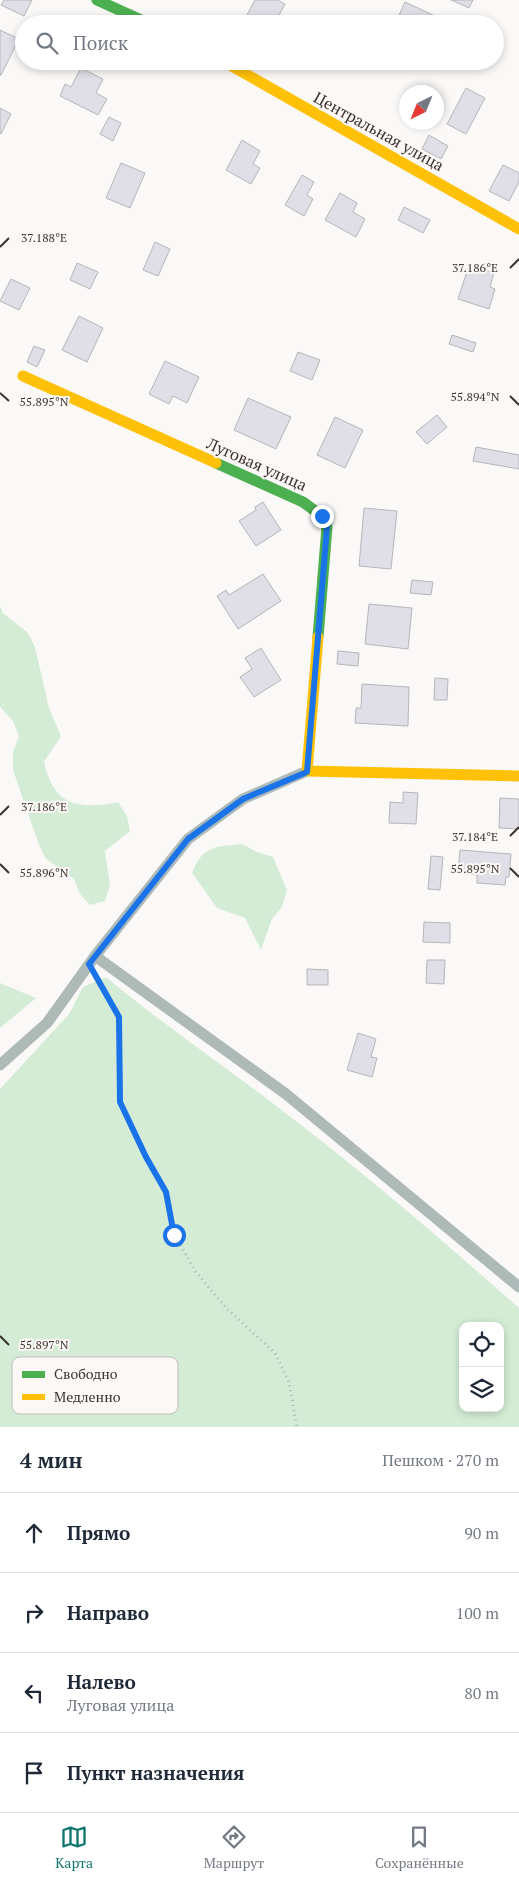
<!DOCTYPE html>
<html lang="ru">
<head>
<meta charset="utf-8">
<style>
  :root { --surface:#fff; --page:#f6f6f7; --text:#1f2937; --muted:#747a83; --line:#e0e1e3; --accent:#0f766e }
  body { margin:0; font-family:"PT Serif",serif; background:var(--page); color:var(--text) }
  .controls { position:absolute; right:15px; bottom:15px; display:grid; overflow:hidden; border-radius:10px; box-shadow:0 2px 8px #0003 }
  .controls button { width:45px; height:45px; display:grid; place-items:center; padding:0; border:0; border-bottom:1px solid var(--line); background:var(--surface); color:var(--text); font:25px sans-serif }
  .compass { position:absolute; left:399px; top:85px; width:45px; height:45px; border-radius:50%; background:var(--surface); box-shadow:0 2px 8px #0003; rotate:223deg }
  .stop { position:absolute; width:15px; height:15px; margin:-11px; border:4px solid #1a73e8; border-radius:50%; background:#fff }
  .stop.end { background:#1a73e8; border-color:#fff; box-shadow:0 1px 5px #0008 }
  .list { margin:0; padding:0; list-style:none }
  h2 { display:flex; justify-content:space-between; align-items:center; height:65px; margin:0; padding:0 20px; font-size:21px }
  h2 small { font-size:16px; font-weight:400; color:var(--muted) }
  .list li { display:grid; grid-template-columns:32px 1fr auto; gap:15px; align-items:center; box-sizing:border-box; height:80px; padding:0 20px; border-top:1px solid var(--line) }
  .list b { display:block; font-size:19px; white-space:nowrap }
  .list p { margin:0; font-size:16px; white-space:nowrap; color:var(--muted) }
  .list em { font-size:16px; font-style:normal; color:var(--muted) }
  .icon { flex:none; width:28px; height:28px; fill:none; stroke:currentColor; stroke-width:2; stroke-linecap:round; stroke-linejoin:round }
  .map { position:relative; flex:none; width:519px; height:1427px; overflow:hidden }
  .search { position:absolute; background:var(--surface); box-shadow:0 2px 8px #0003; left:15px; right:15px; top:15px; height:55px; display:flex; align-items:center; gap:12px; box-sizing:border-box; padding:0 18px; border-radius:28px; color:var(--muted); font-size:19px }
  .sheet { height:385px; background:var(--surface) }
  nav { display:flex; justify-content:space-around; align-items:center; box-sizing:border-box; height:70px; border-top:1px solid var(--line); background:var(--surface); font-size:14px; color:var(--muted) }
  nav a { display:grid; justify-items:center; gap:2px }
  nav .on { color:var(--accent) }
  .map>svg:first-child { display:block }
  .green { fill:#d4ecd5; fill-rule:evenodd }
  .building { fill:#e0dee6; stroke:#b7b5b8 }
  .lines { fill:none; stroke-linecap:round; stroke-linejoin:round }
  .path { stroke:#aeb5b3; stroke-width:3; stroke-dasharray:1 4; stroke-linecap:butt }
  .lane { stroke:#aebab7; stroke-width:11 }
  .fast { stroke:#4caf50; stroke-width:11 }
  .slow { stroke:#ffc107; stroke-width:11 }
  .route { stroke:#1a73e8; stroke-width:6 }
  .ticks { fill:none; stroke:#3a322e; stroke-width:2 }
  .labels { text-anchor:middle; stroke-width:4; stroke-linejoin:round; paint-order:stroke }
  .street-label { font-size:16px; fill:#3a322e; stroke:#fcf8f6 }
  .key { fill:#fcf8f6; stroke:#c2bdba; stroke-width:1 }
  .key-label { font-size:14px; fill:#3a322e }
  .ticks-label { font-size:12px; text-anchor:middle; fill:#3a322e; stroke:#fcf8f6; stroke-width:4; stroke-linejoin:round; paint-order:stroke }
</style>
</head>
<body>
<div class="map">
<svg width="519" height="1427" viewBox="0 0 519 1427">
  <rect width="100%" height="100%" fill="#fbf9f7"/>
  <!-- green -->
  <path class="green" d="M0 606 3 613 28 633 35 647 49 708 61 736 44 762C54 806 78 810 118 802L127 816 130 831 105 851 110 885 105 901 90 905 80 894 74 879 46 859 39 845 13 770V752L19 736 13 721 0 707Z
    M242 844 257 852 273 857 287 890 282 907 272 919 261 950 245 918 217 908 192 873C203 845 215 847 242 844Z
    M106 977C162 1024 222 1064 279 1108 362 1171 441 1239 519 1308V1427H0V1089L69 1014 83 987ZM463 1326H500V1408H463Z
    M0 983 36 998 0 1028Z"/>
  <!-- building -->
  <path class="building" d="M4 0H32L24 16 1 5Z
    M255 0H278L285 4 274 24H242Z
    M451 0H473L469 8Z
    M405 2 435 16 431 24H395Z
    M0 30 19 39 1 75H0Z
    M81 68 103 79 96 93 107 99 98 115 60 96 65 84 71 87Z
    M466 88 485 98 466 134 447 124Z
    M0 108 11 114 1 134 0 133Z
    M109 117 121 123 113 141 100 134Z
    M429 135 448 146 441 159 422 149Z
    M242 140 260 151 253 164 260 168 251 184 226 170Z
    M121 163 145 173 130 208 106 198Z
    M503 165 519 173V182L509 201 489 191Z
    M302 175 314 182 307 195 313 199 304 216 285 205Z
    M340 193 357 203 353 212 365 219 356 237 325 220Z
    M404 207 430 220 423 233 398 220Z
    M155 242 170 249 158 276 143 270Z
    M77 263 98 272 90 289 70 280Z
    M469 265 494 273 490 287 495 289 489 309 458 299Z
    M11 279 30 288 19 310 0 301Z
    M79 316 103 328 87 362 62 350Z
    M452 335 476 343 473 352 449 344Z
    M34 346 45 350 37 367 27 362Z
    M298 352 320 360 312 380 290 371Z
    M165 361 199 377 187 403 173 396 169 404 149 394Z
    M248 398 291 417 276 449 234 430Z
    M437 415 447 427 427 444 416 432Z
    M335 417 363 430 345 468 317 455Z
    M476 447 519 455V469L473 461Z
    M263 502 281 530 256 546 239 521 256 510 255 507Z
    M364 508 397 511 391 569 359 566Z
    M263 574 281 601 238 629 217 596 226 590 229 595Z
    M412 580 433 582 431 595 410 593Z
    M369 604 412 608 408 649 365 644Z
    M261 648 281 680 254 697 240 677 252 669 245 658Z
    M338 651 359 653 358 666 337 664Z
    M435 678 448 679 447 700H434Z
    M362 684 409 687 408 726 355 723 356 708H361Z
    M403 792 418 793 416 824 389 823 390 802 403 803Z
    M500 798 519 799V829L499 828Z
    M460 850 511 854 509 877H506L505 885 477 883V875L458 873Z
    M431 856 443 857 440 890 428 889Z
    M424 922 450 923V943L423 942Z
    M427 960H445L444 984 426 983Z
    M307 969 328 970V985H307Z
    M358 1033 376 1039 371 1057 377 1058 372 1077 347 1070Z"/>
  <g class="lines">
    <!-- path -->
    <path class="path" d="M98 979 119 1017 120 1102 146 1157 166 1192 175 1235 195 1271 228 1310 275 1353 289 1382 297 1427"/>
    <!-- lane -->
    <path class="lane" d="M95 956 286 1094 519 1287
      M0 1065 47 1023 95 956 188 839 243 799 307 771"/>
    <!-- fast -->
    <path class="fast" d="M97 0 150 24
      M216 463 303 502 322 516 327 527 318 637"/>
    <!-- slow -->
    <path class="slow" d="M223 61 519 229
      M23 376 216 463
      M318 637 307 771 519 776"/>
  </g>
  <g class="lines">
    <!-- route -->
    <path class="route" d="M174 1235 166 1192 146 1157 120 1102 119 1017 89 964 188 839 243 799 307 772 327 527 322 516"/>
  </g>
  <!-- ticks -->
  <path class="ticks" d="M0 247 9 238M510 268 519 259M0 393 9 401M510 396 519 405M0 815 9 806M510 836 519 827M0 864 9 873M510 868 519 877M0 1336 9 1345"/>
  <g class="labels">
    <!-- street labels -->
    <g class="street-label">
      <text transform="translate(379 131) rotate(29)" y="6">Центральная улица</text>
      <text transform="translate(257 464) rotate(24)" y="6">Луговая улица</text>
    </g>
  </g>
  <!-- legend -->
  <rect x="12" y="1357" width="166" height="57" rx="8" class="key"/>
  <rect x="22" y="1371" width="23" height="7" fill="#4caf50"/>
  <rect x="22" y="1394" width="23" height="6" fill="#ffc107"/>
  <g class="key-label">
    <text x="54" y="1379">Свободно</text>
    <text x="54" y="1402">Медленно</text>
  </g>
  <g class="ticks-label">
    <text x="44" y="242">37.188°E</text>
    <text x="475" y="272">37.186°E</text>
    <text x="475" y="401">55.894°N</text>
    <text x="44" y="406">55.895°N</text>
    <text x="44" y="811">37.186°E</text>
    <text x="475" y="841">37.184°E</text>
    <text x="475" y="873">55.895°N</text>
    <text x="44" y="877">55.896°N</text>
    <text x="44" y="1349">55.897°N</text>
  </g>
</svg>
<div class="controls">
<button><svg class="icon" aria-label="locate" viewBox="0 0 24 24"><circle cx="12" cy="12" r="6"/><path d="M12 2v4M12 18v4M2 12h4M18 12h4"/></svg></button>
<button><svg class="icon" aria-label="layers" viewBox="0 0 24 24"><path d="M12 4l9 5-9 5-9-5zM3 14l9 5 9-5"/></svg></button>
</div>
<svg class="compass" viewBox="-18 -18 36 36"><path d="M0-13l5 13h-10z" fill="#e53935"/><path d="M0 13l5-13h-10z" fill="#747a83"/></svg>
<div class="stop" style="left:174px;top:1235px"></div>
<div class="stop end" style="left:322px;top:516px"></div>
<div class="search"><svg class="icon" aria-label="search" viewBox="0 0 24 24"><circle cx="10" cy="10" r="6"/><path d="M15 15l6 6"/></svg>Поиск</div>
</div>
<section class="sheet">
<h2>4 мин<small>Пешком · 270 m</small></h2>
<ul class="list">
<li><svg class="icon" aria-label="ahead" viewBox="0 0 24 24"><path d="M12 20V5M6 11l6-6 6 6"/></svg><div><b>Прямо</b></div><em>90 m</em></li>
<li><svg class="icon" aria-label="right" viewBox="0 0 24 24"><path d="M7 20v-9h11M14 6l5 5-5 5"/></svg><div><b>Направо</b></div><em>100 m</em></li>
<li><svg class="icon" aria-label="left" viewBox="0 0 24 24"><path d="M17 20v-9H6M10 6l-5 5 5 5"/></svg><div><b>Налево</b><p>Луговая улица</p></div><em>80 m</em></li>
<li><svg class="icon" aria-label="arrive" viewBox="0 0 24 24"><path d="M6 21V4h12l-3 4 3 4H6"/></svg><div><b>Пункт назначения</b></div></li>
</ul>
</section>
<nav>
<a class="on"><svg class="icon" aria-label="map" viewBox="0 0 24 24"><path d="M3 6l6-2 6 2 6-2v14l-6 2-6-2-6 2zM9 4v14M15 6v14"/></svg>Карта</a>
<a><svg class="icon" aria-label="directions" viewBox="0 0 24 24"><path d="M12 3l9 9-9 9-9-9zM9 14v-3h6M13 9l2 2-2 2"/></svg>Маршрут</a>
<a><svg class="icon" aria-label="saved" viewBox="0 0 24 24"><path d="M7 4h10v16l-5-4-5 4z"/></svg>Сохранённые</a>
</nav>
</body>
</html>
